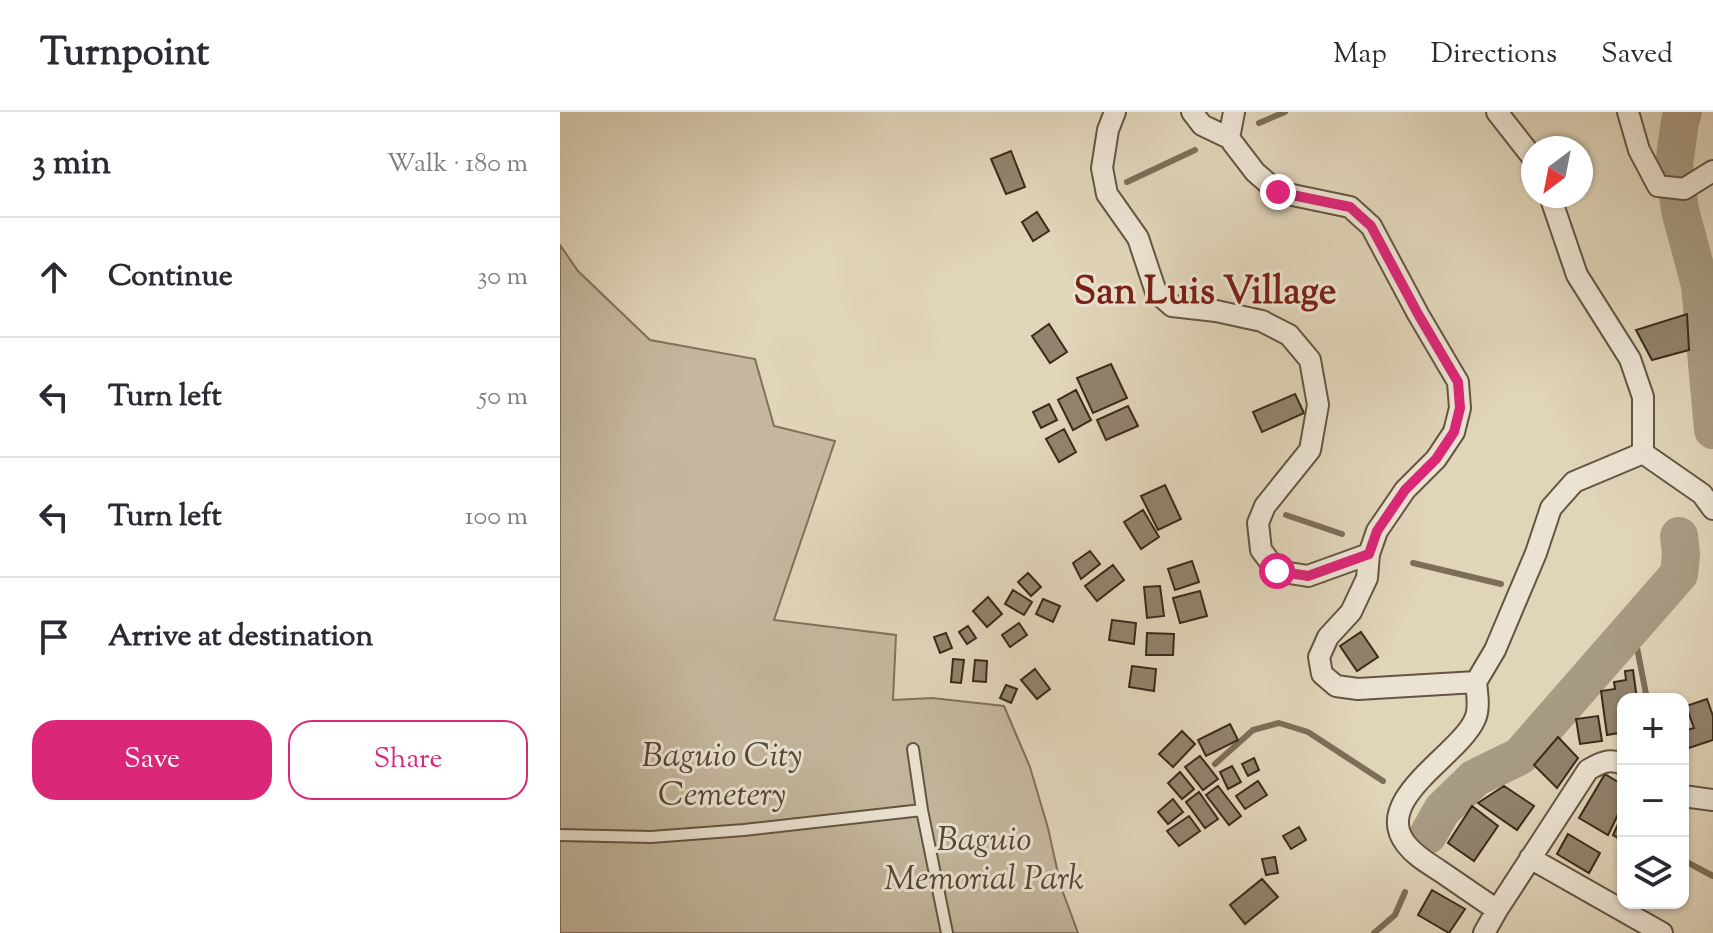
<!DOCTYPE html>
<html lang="en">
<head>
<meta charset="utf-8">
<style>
  :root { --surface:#fff; --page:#f2f2f3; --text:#2b2b33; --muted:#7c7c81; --line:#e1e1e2; --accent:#db2777 }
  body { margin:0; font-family:"Sorts Mill Goudy",serif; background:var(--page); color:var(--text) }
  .controls { position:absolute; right:24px; bottom:24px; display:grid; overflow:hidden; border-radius:16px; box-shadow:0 2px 6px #0004 }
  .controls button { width:72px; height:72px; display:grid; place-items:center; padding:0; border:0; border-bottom:2px solid var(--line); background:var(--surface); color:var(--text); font:40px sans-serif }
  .compass { position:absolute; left:961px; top:24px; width:72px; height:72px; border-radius:50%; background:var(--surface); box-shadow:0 2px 6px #0004; rotate:212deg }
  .stop { position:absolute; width:24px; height:24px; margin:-18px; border:6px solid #db2777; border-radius:50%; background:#fff }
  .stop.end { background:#db2777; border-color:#fff; box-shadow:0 2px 8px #0008 }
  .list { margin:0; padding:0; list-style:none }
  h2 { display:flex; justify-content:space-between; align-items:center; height:104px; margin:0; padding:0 32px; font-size:34px }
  h2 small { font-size:26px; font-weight:400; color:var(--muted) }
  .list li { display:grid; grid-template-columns:52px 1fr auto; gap:24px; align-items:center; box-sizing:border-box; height:120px; padding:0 32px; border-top:2px solid var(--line) }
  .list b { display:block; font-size:30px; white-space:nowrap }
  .list em { font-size:26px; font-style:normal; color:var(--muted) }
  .actions { display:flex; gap:16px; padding:24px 32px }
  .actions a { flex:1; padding:18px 0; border:2px solid var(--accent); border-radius:24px; text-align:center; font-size:28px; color:var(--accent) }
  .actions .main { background:var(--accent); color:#fff }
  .icon { flex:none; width:44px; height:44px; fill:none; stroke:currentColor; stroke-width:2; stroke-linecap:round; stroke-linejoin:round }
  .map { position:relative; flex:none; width:1153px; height:821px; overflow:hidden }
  header { display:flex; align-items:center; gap:48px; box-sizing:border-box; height:112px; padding:0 40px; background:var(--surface); border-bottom:2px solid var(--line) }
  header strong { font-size:38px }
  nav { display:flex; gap:44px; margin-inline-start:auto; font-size:28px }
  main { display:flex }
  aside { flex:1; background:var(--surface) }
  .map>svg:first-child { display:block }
  .green { fill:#c4b79e; stroke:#80715c; stroke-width:2 }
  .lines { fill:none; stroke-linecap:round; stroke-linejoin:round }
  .stream { stroke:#7c6e59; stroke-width:6 }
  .river { stroke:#a89b83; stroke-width:38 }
  .building { fill:#91836d; stroke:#3b2b1b; stroke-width:2 }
  .service-casing { stroke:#645542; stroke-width:14 }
  .minor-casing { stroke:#645542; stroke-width:24 }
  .service { stroke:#ebe3d2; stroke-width:10 }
  .minor { stroke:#ebe3d2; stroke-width:20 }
  .route { stroke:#db2777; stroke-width:10 }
  .labels { text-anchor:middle; stroke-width:6; stroke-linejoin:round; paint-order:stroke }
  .park-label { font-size:34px; font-style:italic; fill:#564735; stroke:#ebe3d2 }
  .quarter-label { font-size:38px; font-weight:bold; fill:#7a1f14; stroke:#ebe3d2 }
</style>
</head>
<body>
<header>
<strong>Turnpoint</strong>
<nav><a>Map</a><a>Directions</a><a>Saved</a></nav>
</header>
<main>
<aside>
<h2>3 min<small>Walk · 180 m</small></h2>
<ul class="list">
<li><svg class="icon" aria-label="ahead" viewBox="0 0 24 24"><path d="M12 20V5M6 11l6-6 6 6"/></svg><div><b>Continue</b></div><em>30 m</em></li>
<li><svg class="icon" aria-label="left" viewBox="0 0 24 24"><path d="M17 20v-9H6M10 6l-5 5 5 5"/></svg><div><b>Turn left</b></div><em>50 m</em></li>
<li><svg class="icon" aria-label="left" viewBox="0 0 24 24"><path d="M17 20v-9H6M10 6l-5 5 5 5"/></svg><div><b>Turn left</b></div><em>100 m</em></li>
<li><svg class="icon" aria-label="arrive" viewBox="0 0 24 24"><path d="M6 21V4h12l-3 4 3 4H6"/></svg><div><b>Arrive at destination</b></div></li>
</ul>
<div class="actions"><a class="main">Save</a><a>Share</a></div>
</aside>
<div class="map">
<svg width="1153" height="821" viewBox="0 0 1153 821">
  <rect width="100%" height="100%" fill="#e0d4b9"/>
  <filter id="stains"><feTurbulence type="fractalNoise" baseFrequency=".0025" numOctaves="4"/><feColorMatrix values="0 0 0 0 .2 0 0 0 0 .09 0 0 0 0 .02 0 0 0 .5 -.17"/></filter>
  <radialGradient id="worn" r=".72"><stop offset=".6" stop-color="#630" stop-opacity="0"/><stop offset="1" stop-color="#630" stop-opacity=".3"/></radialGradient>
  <!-- green -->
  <path class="green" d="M0 133 18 159 90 228 195 247 214 314 275 329 214 508 336 523 333 588 372 586 444 594 470 655 488 716 501 775 518 821H0Z"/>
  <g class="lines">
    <!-- stream -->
    <path class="stream" d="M699 11 725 0
      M567 70 635 38
      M1151 298H1153
      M726 403 782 422
      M853 451 941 472
      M1073 515 1087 587
      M655 652 693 618 719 611 748 620 823 669
      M1123 748 1153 764
      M814 821 835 803 845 780"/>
    <!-- river -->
    <path class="river" d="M1123 0 1120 9 1114 53 1120 98 1140 173 1153 318
      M868 723 882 698 915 666 960 644 1119 462 1121 442 1119 424"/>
  </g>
  <!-- building -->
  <path class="building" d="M451 39 465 75 446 82 431 47Z
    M477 100 489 119 473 129 462 110Z
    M1127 202 1129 238 1092 248 1076 218Z
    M489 212 507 240 490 251 472 224Z
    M551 252 567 286 533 301 517 266Z
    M516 278 531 308 513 318 498 288Z
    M735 282 744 301 702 320 693 300Z
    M489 292 497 308 481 316 473 300Z
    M568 294 578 314 546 328 537 308Z
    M504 317 516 340 499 350 486 327Z
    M605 373 621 407 598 418 581 384Z
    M583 398 599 425 581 437 564 410Z
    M530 439 540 452 521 467 513 451Z
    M632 449 639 470 615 478 608 457Z
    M553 453 564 468 537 489 525 474Z
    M468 461 481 475 471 484 458 470Z
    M600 474 604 504 587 506 584 475Z
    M453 478 472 490 464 503 445 492Z
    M640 479 647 504 620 511 613 486Z
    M428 485 442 502 427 515 413 499Z
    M483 487 500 494 493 510 476 502Z
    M552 508 576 511 574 532 549 528Z
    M459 511 467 523 450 535 442 523Z
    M408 514 416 526 407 532 399 520Z
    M801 520 818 545 797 559 780 534Z
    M386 521 392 536 380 541 374 525Z
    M587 521 614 522 613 543H586Z
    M393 547 404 548 401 571 391 570Z
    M415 548 427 549 426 570 413 569Z
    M572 554 596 557 594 579 569 575Z
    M475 557 490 577 477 587 461 568Z
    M1073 558 1077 587H1063V635L1061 636 1059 621 1047 623 1041 579 1055 577 1054 570 1066 568 1065 559Z
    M446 573 457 577 451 591 440 586Z
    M1147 587 1153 604V628L1129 636 1123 619 1134 616 1126 594Z
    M1038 604 1042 629 1020 632 1016 607Z
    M670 612 678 628 646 644 638 628Z
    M622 619 635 632 613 655 599 642Z
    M998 625 1018 646 997 676 974 653Z
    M640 644 658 667 643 678 625 655Z
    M694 646 699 658 688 664 682 652Z
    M672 654 681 670 668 677 660 660Z
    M620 660 634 677 622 687 608 671Z
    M1045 662 1063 673V692L1048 723 1019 706Z
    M698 669 707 683 685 697 676 684Z
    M658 674 681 704 669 713 646 683Z
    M944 674 974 694 957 718 918 691Z
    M639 680 658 707 645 716 626 690Z
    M613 687 623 700 608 712 598 700Z
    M912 694 938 714 914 749 888 731Z
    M1063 701V729L1053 723Z
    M629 704 640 719 619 734 607 719Z
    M739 715 746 728 731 737 723 724Z
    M1008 722 1040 741 1029 761 997 742Z
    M715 745 718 761 706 763 702 747Z
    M702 767 718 785 685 812 670 793Z
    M872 778 905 797 889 821 858 803Z"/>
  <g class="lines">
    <defs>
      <path id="service" d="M353 637 362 698 387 821
        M0 723 91 725 184 718 362 698"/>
      <path id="minor" d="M555 0 548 18 542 56 547 82 578 126 596 180 612 194 656 199 702 209 729 223 750 248 758 293 750 338 705 394 698 411 701 438 717 459 748 464 809 442
        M632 0 642 13 669 26
        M674 0 669 26 695 60 718 80 790 95 811 114 858 202 898 270 900 296 894 320 876 347 845 378 817 419 809 442 807 466 791 500 768 525 759 545 762 562 776 574 798 577 916 570 935 538 976 441 991 396 1014 370 1083 341
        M937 0 973 46
        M1068 0 1079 38 1098 74 1124 77 1153 59
        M990 84 1017 163 1070 247 1083 285V341L1142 382 1153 397
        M916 570C917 581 920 596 915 607 900 643 811 687 846 732 855 744 868 751 880 759 899 772 918 785 937 798
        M1123 684 1153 688
        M970 746 1102 821
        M924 821 937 798 1028 658C1040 651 1049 646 1063 652"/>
    </defs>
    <!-- service casing -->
    <use href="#service" class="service-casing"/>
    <!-- minor casing -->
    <use href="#minor" class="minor-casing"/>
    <!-- service -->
    <use href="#service" class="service"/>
    <!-- minor -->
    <use href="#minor" class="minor"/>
  </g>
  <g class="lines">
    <!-- route -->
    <path class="route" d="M717 459 748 464 809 442 817 419 845 378 876 347 894 320 900 296 898 270 858 202 811 114 790 95 718 80"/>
  </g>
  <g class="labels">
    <!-- park labels -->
    <g class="park-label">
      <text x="162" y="654">Baguio City<tspan x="162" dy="39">Cemetery</tspan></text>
      <text x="424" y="738">Baguio<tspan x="424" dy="39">Memorial Park</tspan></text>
    </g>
    <!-- quarter labels -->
    <g class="quarter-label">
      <text x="645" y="191">San Luis Village</text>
    </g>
  </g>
  <rect width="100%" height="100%" filter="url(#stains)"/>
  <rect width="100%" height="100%" fill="url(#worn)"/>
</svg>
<div class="controls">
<button>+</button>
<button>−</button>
<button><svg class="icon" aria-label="layers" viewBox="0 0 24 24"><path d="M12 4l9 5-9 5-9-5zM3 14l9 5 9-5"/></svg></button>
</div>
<svg class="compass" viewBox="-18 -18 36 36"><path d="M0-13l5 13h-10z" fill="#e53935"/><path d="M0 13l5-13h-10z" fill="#7c7c81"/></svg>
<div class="stop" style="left:717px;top:459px"></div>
<div class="stop end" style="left:718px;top:80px"></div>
</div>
</main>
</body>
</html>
